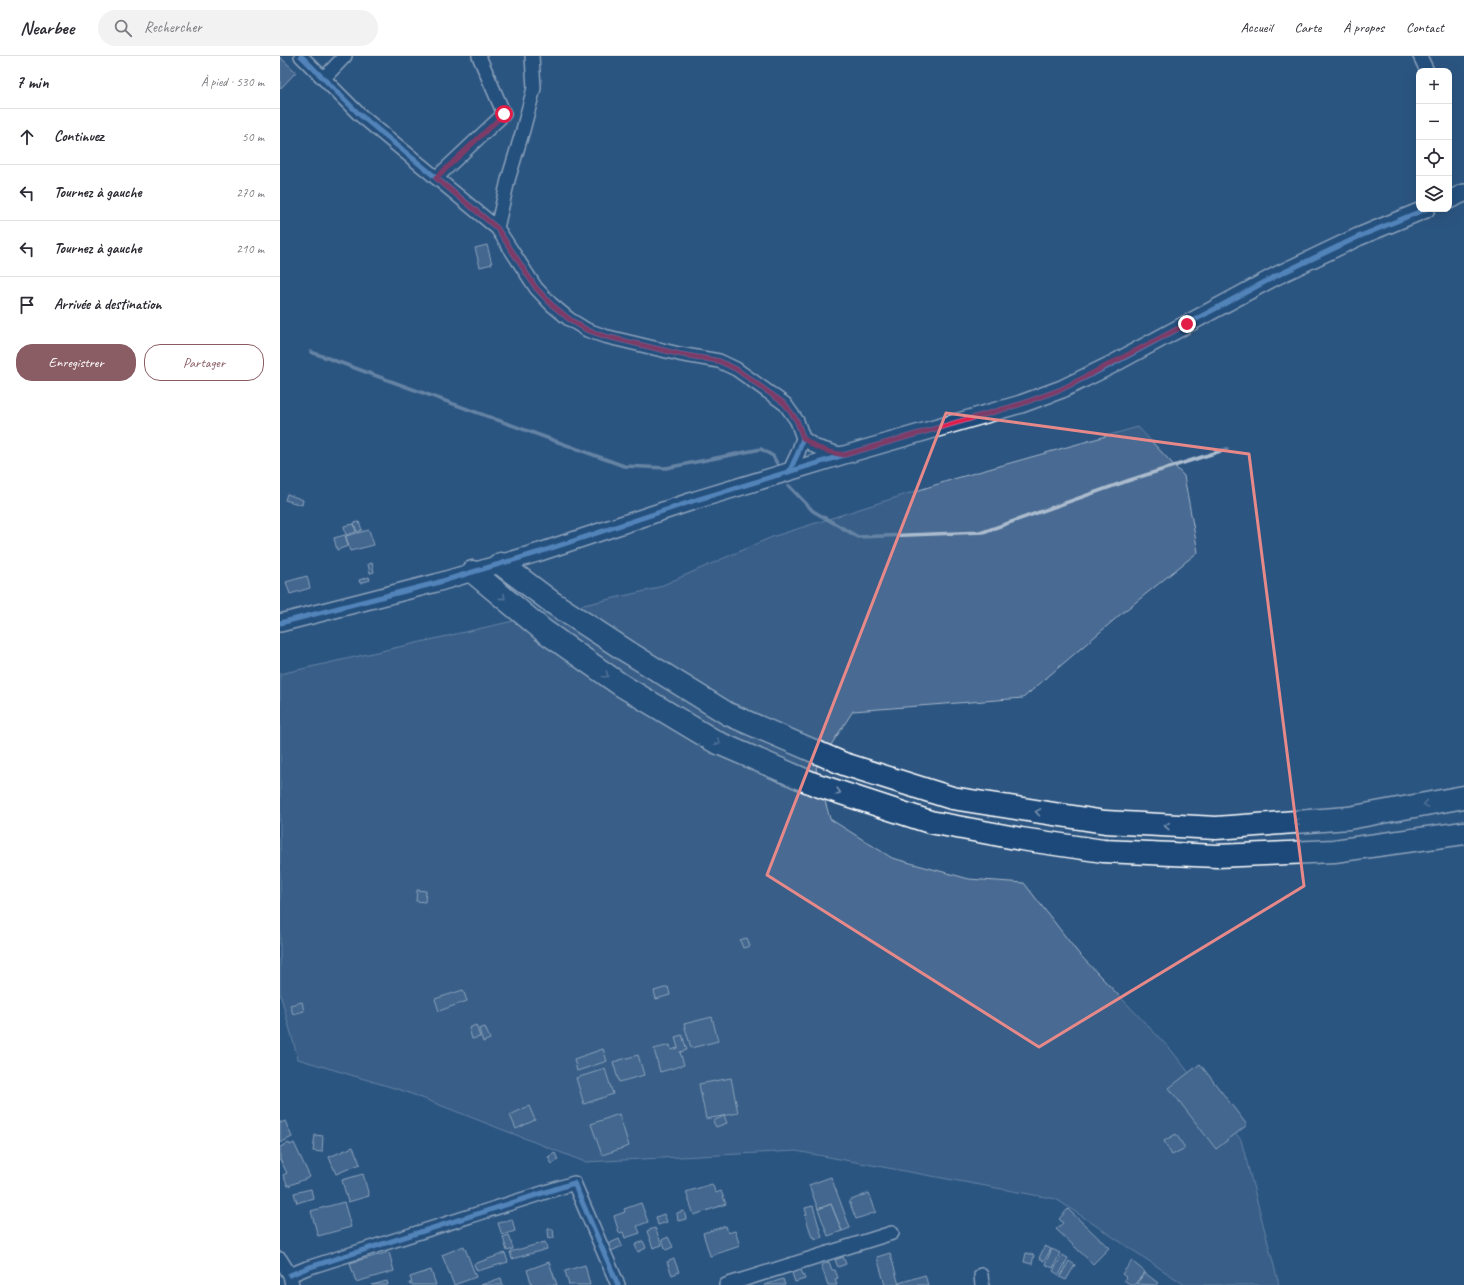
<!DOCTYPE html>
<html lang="fr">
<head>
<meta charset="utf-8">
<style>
  :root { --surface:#fff; --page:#f2f2f3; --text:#2b2b33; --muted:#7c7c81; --line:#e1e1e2; --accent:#8a5d65 }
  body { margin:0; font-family:Caveat,sans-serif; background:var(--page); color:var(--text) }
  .controls { position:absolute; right:12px; top:12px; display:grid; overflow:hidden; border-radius:8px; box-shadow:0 4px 16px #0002 }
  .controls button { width:36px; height:36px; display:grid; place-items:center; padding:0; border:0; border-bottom:1px solid var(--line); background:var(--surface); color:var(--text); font:20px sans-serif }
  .stop { position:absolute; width:12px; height:12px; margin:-9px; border:3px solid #e11d48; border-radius:50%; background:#fff }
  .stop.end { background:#e11d48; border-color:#fff; box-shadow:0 1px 4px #0008 }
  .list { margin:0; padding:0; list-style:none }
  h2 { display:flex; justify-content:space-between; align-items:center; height:52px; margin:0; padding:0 16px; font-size:17px }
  h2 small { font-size:13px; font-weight:400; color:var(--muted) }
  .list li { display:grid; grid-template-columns:26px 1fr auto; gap:12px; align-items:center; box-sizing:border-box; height:56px; padding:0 16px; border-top:1px solid var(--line) }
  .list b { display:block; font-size:15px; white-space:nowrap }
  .list em { font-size:13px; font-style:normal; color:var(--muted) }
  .actions { display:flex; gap:8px; padding:12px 16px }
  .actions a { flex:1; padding:9px 0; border:1px solid var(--accent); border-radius:16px; text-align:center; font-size:14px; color:var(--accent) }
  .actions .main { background:var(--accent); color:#fff }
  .icon { flex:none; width:22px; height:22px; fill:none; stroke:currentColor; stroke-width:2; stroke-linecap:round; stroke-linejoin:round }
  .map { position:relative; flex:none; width:1184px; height:1229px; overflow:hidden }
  header { display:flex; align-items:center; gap:24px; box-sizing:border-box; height:56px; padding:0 20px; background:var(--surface); border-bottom:1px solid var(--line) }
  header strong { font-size:19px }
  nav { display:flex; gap:22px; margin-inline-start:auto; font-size:14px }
  .search { width:280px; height:36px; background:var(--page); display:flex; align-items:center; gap:10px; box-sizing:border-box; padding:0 14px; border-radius:22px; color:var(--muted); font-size:15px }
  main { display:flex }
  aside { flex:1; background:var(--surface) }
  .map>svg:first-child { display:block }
  .green { fill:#486b92; stroke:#a4b5c8 }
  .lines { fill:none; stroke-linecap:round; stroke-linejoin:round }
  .stream { stroke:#acbcce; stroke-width:3.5 }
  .building { fill:#5e7c9f; stroke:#fff }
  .minor-casing { stroke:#fff; stroke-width:16 }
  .tertiary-casing { stroke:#fff; stroke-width:20 }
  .trunk-casing { stroke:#fff; stroke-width:25 }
  .minor { stroke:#1f4a7a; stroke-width:13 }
  .tertiary { stroke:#1f4a7a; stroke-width:17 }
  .trunk { stroke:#1f4a7a; stroke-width:22 }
  .cycleway-casing { stroke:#1f4a7a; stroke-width:8 }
  .cycleway { stroke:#80bcff; stroke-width:5 }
  .oneway { stroke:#7992af }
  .route { stroke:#e11d48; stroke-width:5 }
  .marked { fill:none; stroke:#e88989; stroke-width:3; stroke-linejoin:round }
</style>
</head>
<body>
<header>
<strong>Nearbee</strong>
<div class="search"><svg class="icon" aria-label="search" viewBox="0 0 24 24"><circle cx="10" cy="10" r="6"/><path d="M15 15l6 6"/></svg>Rechercher</div>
<nav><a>Accueil</a><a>Carte</a><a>À propos</a><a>Contact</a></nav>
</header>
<main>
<aside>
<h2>7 min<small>À pied · 530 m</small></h2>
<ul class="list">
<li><svg class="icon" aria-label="ahead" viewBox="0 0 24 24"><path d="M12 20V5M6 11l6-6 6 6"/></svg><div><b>Continuez</b></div><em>50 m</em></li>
<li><svg class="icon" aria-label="left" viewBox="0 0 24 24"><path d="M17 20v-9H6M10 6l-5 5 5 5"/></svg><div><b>Tournez à gauche</b></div><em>270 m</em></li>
<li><svg class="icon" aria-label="left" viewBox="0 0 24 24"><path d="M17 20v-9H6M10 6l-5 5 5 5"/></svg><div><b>Tournez à gauche</b></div><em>210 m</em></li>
<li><svg class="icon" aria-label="arrive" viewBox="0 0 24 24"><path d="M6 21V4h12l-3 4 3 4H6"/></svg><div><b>Arrivée à destination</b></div></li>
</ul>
<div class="actions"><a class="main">Enregistrer</a><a>Partager</a></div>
</aside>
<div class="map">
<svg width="1184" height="1229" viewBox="0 0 1184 1229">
  <rect width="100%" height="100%" fill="#2c5582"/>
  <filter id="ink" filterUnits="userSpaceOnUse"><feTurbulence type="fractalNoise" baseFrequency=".025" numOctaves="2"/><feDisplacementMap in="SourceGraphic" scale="8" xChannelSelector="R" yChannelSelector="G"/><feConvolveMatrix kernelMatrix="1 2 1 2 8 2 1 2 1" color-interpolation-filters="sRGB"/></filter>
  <g filter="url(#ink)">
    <!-- green -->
    <path class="green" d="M858 371 904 420 918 496 841 558 743 642 573 655 536 712 550 763 612 802 689 823 744 827 799 898 892 995 961 1084 999 1229H905L776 1143 516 1095 305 1106 124 1035 18 1003 0 937V618L374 533 492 481 677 422Z"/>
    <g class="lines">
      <!-- stream -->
      <path class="stream" d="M31 296 344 410 386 412 481 393 493 400 500 413
        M509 430 533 455 578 481 703 476 850 424 947 393"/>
    </g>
    <!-- building -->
    <path class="building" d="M0 1 16 16 0 33Z
      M207 189 212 208 200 211 195 192Z
      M7 438 23 444 22 449 5 444Z
      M79 466 82 474 77 476 74 467Z
      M74 468 76 476 66 479 64 470Z
      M89 474 94 489 70 495 66 480Z
      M65 479 68 490 57 494 54 482Z
      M92 507 94 516 90 517 88 508Z
      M27 520 30 532 10 538 6 526Z
      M89 521 90 524 80 527 79 524Z
      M137 834 146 835 145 846 136 845Z
      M467 882 470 890 463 892 460 884Z
      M388 931 390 939 376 943 374 935Z
      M183 934 187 945 159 955 155 943Z
      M22 946 24 955 13 958 10 949Z
      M432 961 438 985 411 992 404 968Z
      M196 969 200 981 192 983 189 972Z
      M205 971 210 983 203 986 199 973Z
      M402 979 407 994 400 996 404 1009 380 1016 374 993 390 989 391 994 398 992 395 981Z
      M323 993 327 1005 297 1015 294 1003Z
      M358 999 364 1019 339 1026 333 1006Z
      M920 1008 967 1069 936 1093 889 1032Z
      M325 1013 333 1038 304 1048 296 1022Z
      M451 1022 458 1057 426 1063 419 1028Z
      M249 1050 255 1064 236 1073 230 1059Z
      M339 1058 349 1090 322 1099 311 1068Z
      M444 1060 447 1067 436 1071 433 1065Z
      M0 1065 1 1067 5 1065 12 1081 0 1087Z
      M896 1078 905 1092 892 1099 884 1085Z
      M35 1079 43 1080 42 1096 33 1095Z
      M9 1087 10 1089 14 1087 30 1121 8 1130 3 1119 7 1117 1 1105H0V1091Z
      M73 1091 80 1108 56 1118 49 1101Z
      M275 1097 278 1104 272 1108 268 1101Z
      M83 1118 89 1140 68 1146 62 1124Z
      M551 1121 570 1172 562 1175 551 1148 538 1153 529 1129Z
      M432 1128 436 1137 441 1135 446 1148 414 1159 406 1136Z
      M31 1133 33 1142 17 1147 14 1137Z
      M589 1137 596 1156 576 1163 569 1145Z
      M64 1146 71 1171 38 1180 31 1155Z
      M361 1147 368 1166 357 1170 360 1177 345 1182 343 1176 339 1177 334 1160 345 1156 344 1153Z
      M551 1148 562 1175 548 1180 538 1153Z
      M533 1150 542 1181 535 1183V1181H532L525 1159H527L525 1152Z
      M788 1153 829 1192 813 1208 776 1173 783 1167 779 1163Z
      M404 1155 406 1163 398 1165 397 1157Z
      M384 1158 387 1166 378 1169 376 1161Z
      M232 1163 235 1175 222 1179 218 1167Z
      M446 1170 448 1177 455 1175 460 1190 430 1200 423 1177Z
      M375 1172 382 1189 373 1192 367 1175Z
      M268 1173H273L274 1182 269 1183Z
      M229 1179 233 1193 227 1195 223 1181Z
      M388 1181 393 1191 386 1194 382 1184Z
      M339 1183 342 1190 329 1196 326 1189Z
      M363 1185 366 1192 358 1196 355 1189Z
      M265 1186 267 1193 232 1203 230 1196Z
      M184 1190 196 1221 174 1229 162 1199Z
      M765 1190 771 1193 764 1205 759 1202Z
      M772 1193 780 1197 773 1212 765 1208Z
      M109 1196 114 1215 76 1226 70 1207Z
      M225 1197 228 1206 197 1215 194 1208Z
      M610 1197 619 1229H605L597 1201Z
      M746 1197 754 1199 752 1208 744 1206Z
      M782 1199 788 1202 779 1219 773 1215Z
      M563 1201 566 1208 558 1211 555 1204Z
      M394 1203 399 1216 392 1219 387 1206Z
      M789 1205 795 1209 786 1224 780 1221Z
      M852 1205 865 1216 854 1229H851L844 1224 846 1221 842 1218Z
      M269 1206 277 1229H252L247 1214Z
      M549 1206 552 1214H555L558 1222 555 1223 557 1229H548L541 1209Z
      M305 1209 310 1229H289L285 1215Z
      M151 1214 156 1229H130L129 1227H132L130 1221Z
      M521 1214 525 1223 515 1226 512 1217Z
      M865 1217 878 1227 876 1229 856 1228Z
      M645 1219 648 1229H620L619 1227Z
      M221 1222 223 1229H201Z
      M503 1223 505 1229H484Z
      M107 1225 108 1229H92Z"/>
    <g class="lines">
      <defs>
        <path id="minor" d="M21 0 79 58 217 172 256 232 271 248 289 263 307 274 324 280 399 298 439 305 456 313 505 348 517 365 523 382 518 397 509 416
          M1140 0 1147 15
          M44 22 65 0
          M156 122 224 58 199 0
          M217 172 228 124 243 74 254 32 252 0
          M523 382 536 391 563 399
          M0 1203 10 1219 12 1229
          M10 1219 27 1212 294 1127 338 1229
          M701 1219 702 1229
          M446 1229 612 1177"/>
        <path id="tertiary" d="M1169 144 1184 137
          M0 567 156 527 260 496 416 444 564 399 741 348 782 333 831 309 996 220 1078 181 1146 153"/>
        <path id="trunk" d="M221 508 273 547 348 596 448 658 564 708 672 742 825 766 936 772 1069 762 1184 741
          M193 516 264 575 341 629 436 686 534 728 650 766 741 783 823 795 937 800 1054 795 1184 777"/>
      </defs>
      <!-- minor casing -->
      <use href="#minor" class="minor-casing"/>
      <!-- tertiary casing -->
      <use href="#tertiary" class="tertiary-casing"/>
      <!-- trunk casing -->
      <use href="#trunk" class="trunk-casing"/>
      <!-- minor -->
      <use href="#minor" class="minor"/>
      <!-- tertiary -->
      <use href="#tertiary" class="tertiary"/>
      <!-- trunk -->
      <use href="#trunk" class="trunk"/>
      <defs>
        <path id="cycleway" d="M21 0 79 58 217 172 256 232 271 248 289 263 307 274 324 280 399 298 439 305 456 313 505 348 517 365 523 382 518 397 509 416
          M0 567 156 527 260 496 416 444 564 399 741 348 782 333 831 309 996 220 1078 181 1146 153
          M10 1219 27 1212 294 1127 338 1229"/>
      </defs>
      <!-- cycleway casing -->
      <use href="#cycleway" class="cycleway-casing"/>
      <!-- cycleway -->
      <use href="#cycleway" class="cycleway"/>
    </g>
    <!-- one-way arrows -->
    <defs><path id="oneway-chevron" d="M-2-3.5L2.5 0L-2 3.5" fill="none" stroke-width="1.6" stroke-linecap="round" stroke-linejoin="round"/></defs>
    <g class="oneway">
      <use href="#oneway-chevron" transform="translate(223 541) rotate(40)"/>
      <use href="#oneway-chevron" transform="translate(326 619) rotate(35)"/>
      <use href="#oneway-chevron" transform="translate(438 686) rotate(26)"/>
      <use href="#oneway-chevron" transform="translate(558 736) rotate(18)"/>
      <use href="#oneway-chevron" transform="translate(1146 748) rotate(170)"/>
      <use href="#oneway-chevron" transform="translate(758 756) rotate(-171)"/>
      <use href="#oneway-chevron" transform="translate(1017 766) rotate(176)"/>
      <use href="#oneway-chevron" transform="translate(887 770) rotate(-177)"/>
    </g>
  </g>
  <g class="lines" filter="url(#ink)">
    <!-- route -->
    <path class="route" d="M224 58 156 122 217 172 256 232 271 248 289 263 307 274 324 280 399 298 439 305 456 313 505 348 517 365 523 382 536 391 550 396 564 399 741 348 782 333 907 268"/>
  </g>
  <!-- marked area -->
  <path d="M0 0H1184V1229H0ZM666 357 969 398 1024 830 759 991 487 819Z" fill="#2c5582" fill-opacity=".55" fill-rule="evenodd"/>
  <path class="marked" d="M666 357 969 398 1024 830 759 991 487 819Z"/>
</svg>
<div class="controls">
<button>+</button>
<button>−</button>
<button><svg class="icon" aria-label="locate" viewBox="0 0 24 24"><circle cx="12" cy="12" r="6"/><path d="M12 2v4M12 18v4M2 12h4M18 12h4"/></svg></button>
<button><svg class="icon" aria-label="layers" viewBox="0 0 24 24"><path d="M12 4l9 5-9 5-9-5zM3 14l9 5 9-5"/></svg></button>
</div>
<div class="stop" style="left:224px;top:58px"></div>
<div class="stop end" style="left:907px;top:268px"></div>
</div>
</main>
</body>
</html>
